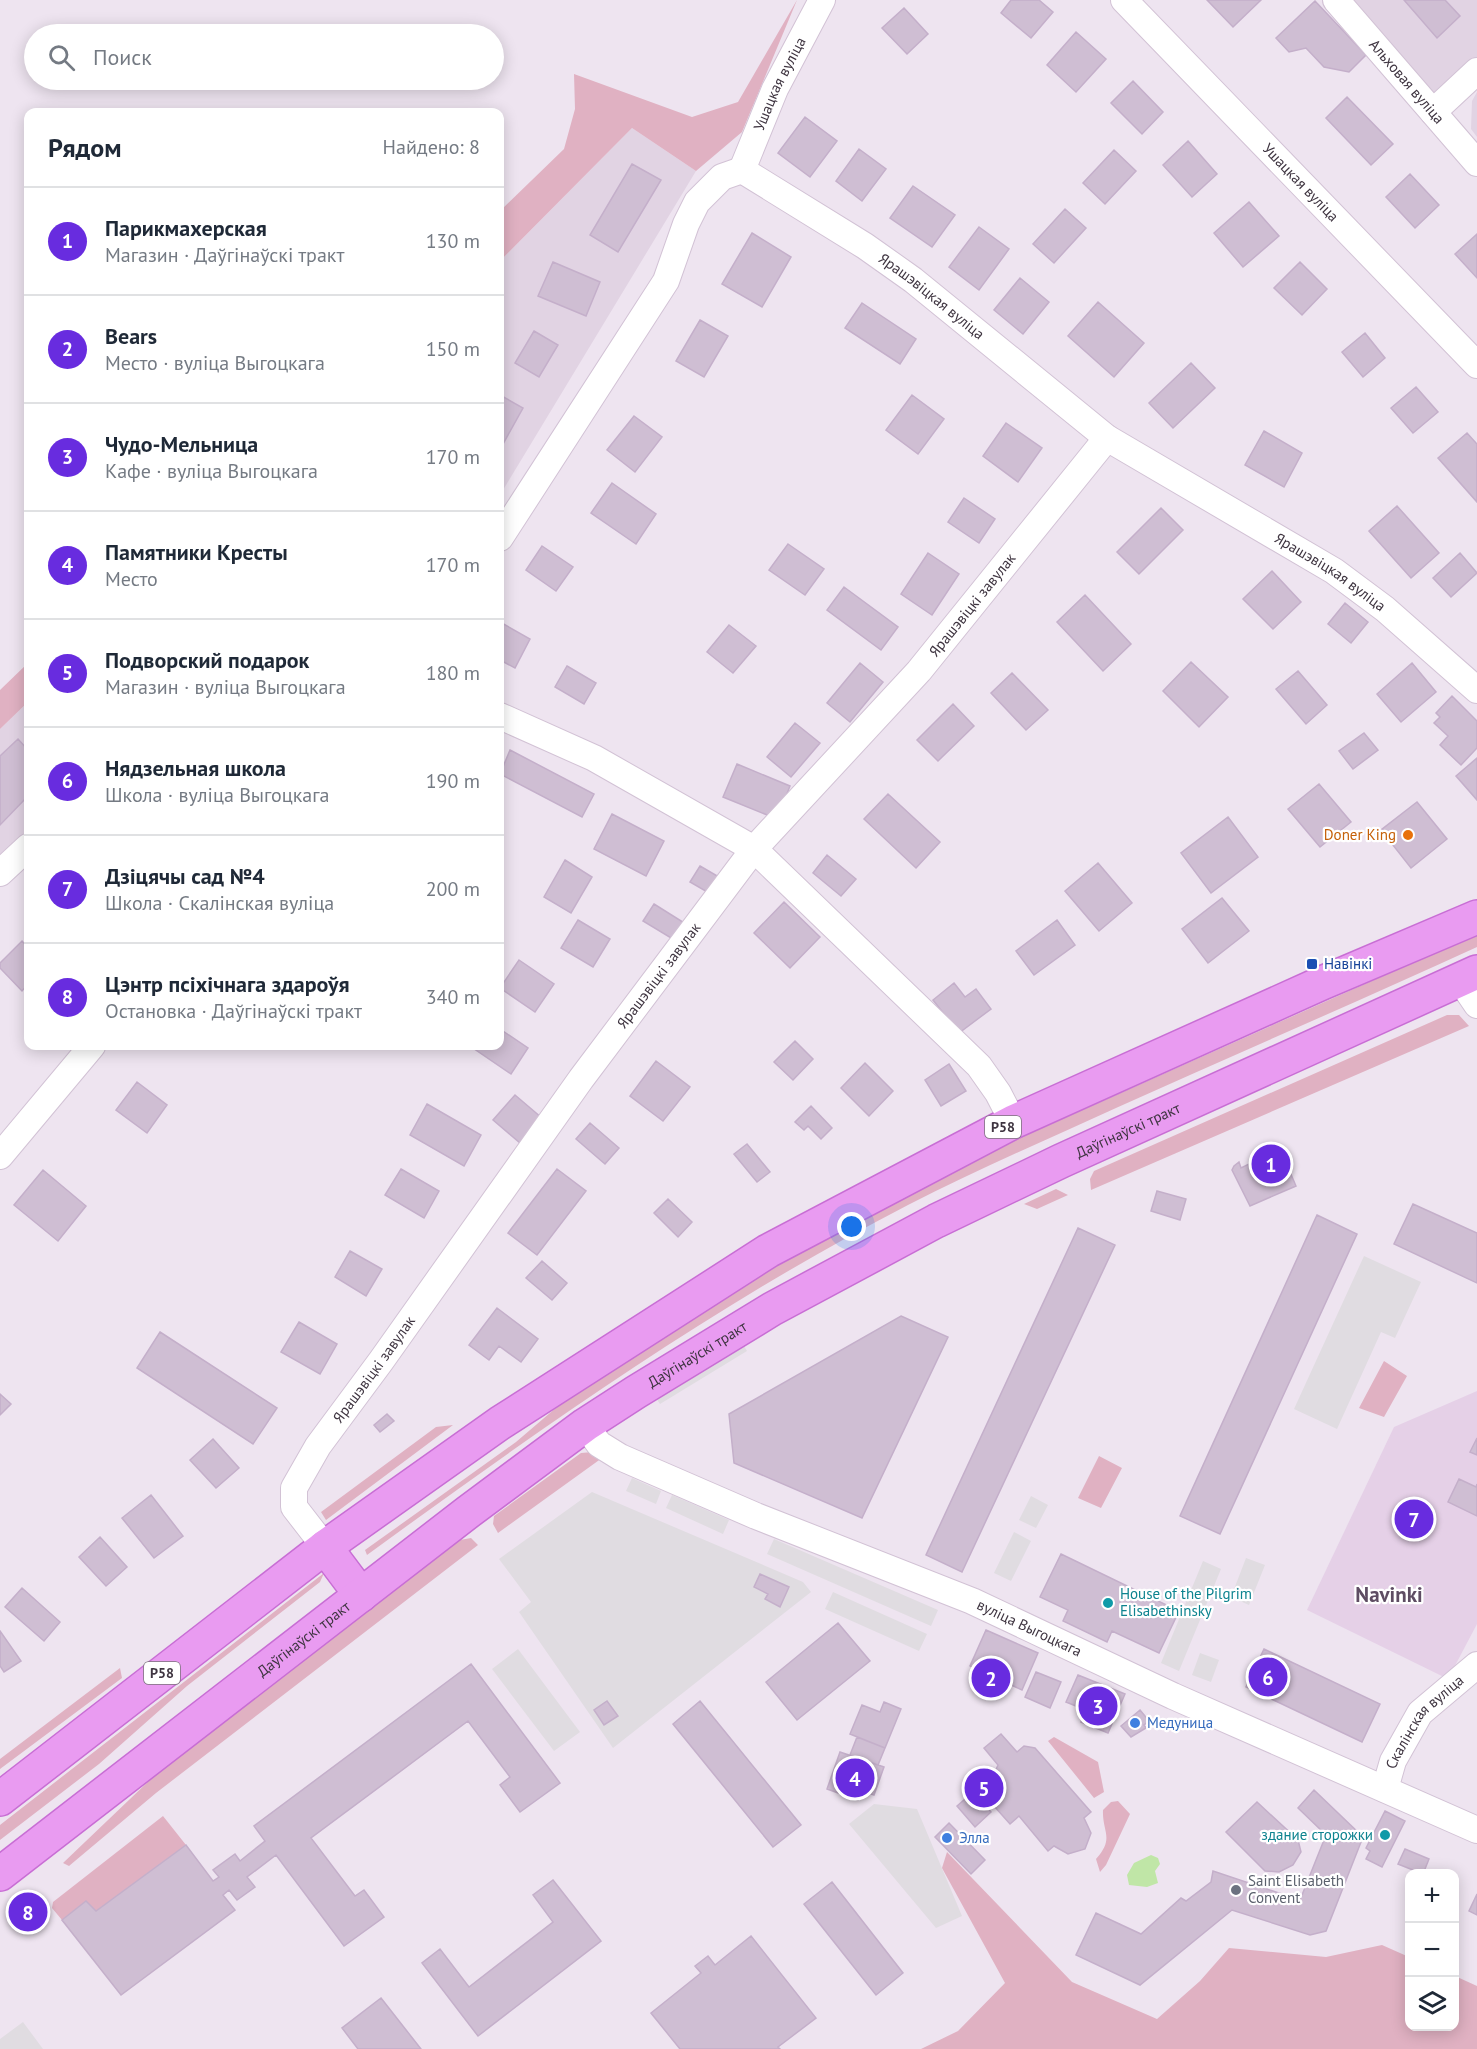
<!DOCTYPE html>
<html lang="ru">
<head>
<meta charset="utf-8">
<style>
  :root { --surface:#fff; --page:#f2f2f3; --text:#1f2937; --muted:#747a83; --line:#e0e1e3; --accent:#682cdf }
  body { margin:0; font-family:"PT Sans",sans-serif; background:var(--page); color:var(--text) }
  .controls { position:absolute; right:18px; bottom:18px; display:grid; overflow:hidden; border-radius:12px; box-shadow:0 3px 15px #0003 }
  .controls button { width:54px; height:54px; display:grid; place-items:center; padding:0; border:0; border-bottom:2px solid var(--line); background:var(--surface); color:var(--text); font:30px sans-serif }
  .you { position:absolute; left:852px; top:1227px; width:21px; height:21px; margin:-15px; border:4px solid #fff; border-radius:50%; background:#1a73e8; box-shadow:0 0 0 9px #1a73e833 }
  .badge { display:grid; place-items:center; width:39px; height:39px; border-radius:50%; background:var(--accent); color:#fff; font-size:20px; font-weight:700 }
  .pin { position:absolute; translate:-50% -50%; border:3px solid #fff; box-shadow:0 2px 6px #0006 }
  .list { margin:0; padding:0; list-style:none }
  h2 { display:flex; justify-content:space-between; align-items:center; height:78px; margin:0; padding:0 24px; font-size:26px }
  h2 small { font-size:20px; font-weight:400; color:var(--muted) }
  .list li { display:grid; grid-template-columns:39px 1fr auto; gap:18px; align-items:center; box-sizing:border-box; height:108px; padding:0 24px; border-top:2px solid var(--line) }
  .list b { display:block; font-size:22px; white-space:nowrap }
  .list p { margin:0; font-size:20px; white-space:nowrap; color:var(--muted) }
  .list em { font-size:20px; font-style:normal; color:var(--muted) }
  .icon { flex:none; width:33px; height:33px; fill:none; stroke:currentColor; stroke-width:2; stroke-linecap:round; stroke-linejoin:round }
  .map { position:relative; flex:none; width:1477px; height:2049px; overflow:hidden }
  .search { position:absolute; background:var(--surface); box-shadow:0 3px 15px #0003; left:24px; top:24px; width:480px; height:66px; display:flex; align-items:center; gap:15px; box-sizing:border-box; padding:0 21px; border-radius:33px; color:var(--muted); font-size:22px }
  .panel { position:absolute; background:var(--surface); box-shadow:0 3px 15px #0003; left:24px; top:108px; width:480px; height:942px; border-radius:12px }
  .map>svg:first-child { display:block }
  .residential { fill:#e1d3e3 }
  .education { fill:#e5d0e7 }
  .green { fill:#e0b1c2 }
  .parking { fill:#e0dce1 }
  .water { fill:#c0e6a7 }
  .building { fill:#cfbed3; stroke:#c4afca; stroke-width:1.5 }
  .lines { fill:none; stroke-linecap:round; stroke-linejoin:round }
  .minor-casing { stroke:#d2c2d5; stroke-width:28 }
  .major-casing { stroke:#c86ed4; stroke-width:36 }
  .minor { stroke:#fff; stroke-width:26 }
  .major { stroke:#e99bf1; stroke-width:33 }
  .food-dot { fill:#e8710a; stroke:#fff; stroke-width:2 }
  .transit-dot { fill:#1a4fb4; stroke:#fff; stroke-width:2 }
  .culture-dot { fill:#0f9aa8; stroke:#fff; stroke-width:2 }
  .shop-dot { fill:#3f7fe0; stroke:#fff; stroke-width:2 }
  .worship-dot { fill:#6b7280; stroke:#fff; stroke-width:2 }
  .labels { text-anchor:middle; stroke-width:4.5; stroke-linejoin:round; paint-order:stroke }
  .shield { fill:#fff; stroke:#79727a; stroke-width:1.5 }
  .shield-label { font-size:14px; font-weight:bold; fill:#3f3541 }
  .street-label { font-size:15px; fill:#3f3541; stroke:#fff }
  .food-label { font-size:15px; fill:#c56008; stroke:#fff; text-anchor:end }
  .transit-label { font-size:15px; fill:#164399; stroke:#fff; text-anchor:start }
  .culture-label { font-size:15px; fill:#0d838f; stroke:#fff; text-anchor:start }
  .shop-label { font-size:15px; fill:#366cbe; stroke:#fff; text-anchor:start }
  .worship-label { font-size:15px; fill:#5b616d; stroke:#fff; text-anchor:start }
  .district-label { font-size:21px; font-weight:bold; fill:#5e4d63; stroke:#fff }
</style>
</head>
<body>
<div class="map">
<svg width="1477" height="2049" viewBox="0 0 1477 2049">
  <rect width="100%" height="100%" fill="#eee4f0"/>
  <!-- residential -->
  <path class="residential" d="M1336 0H1477V68L1433 112Z
    M1477 92V137L1471 129 1472 101Z
    M632 128 696 171 500 495V261Z
    M28 702V840L0 867V729Z"/>
  <!-- education -->
  <path class="education" d="M1477 1391V1624L1448 1679 1307 1610 1394 1427Z"/>
  <!-- green -->
  <path class="green" d="M797 0 742 132 696 171 632 128 500 261V211L564 149 575 109 574 74 692 117 738 102Z
    M28 663V702L0 729V690Z
    M1477 934V947C1357 1002 1236 1054 1116 1108 1046 1140 976 1170 908 1205 716 1304 541 1428 367 1555L365 1550 516 1442 564 1401 718 1300 785 1260 1024 1136Z
    M1447 1015H1459L1469 1026 1091 1190 1090 1179 1094 1171Z
    M1056 1189 1068 1195 1037 1209 1024 1204Z
    M1384 1361 1407 1376 1384 1417 1359 1408Z
    M453 1425 326 1520 321 1512 436 1427Z
    M593 1452 602 1458 498 1533 493 1524 494 1516 581 1453Z
    M1099 1456 1122 1468 1101 1508 1078 1498Z
    M471 1538 478 1545 156 1793 69 1866 63 1863 152 1778 460 1540Z
    M324 1573 320 1582 187 1686 99 1764 0 1840V1825Z
    M120 1668 122 1678 0 1769V1759Z
    M1054 1737 1098 1762 1104 1792 1094 1798 1048 1741Z
    M1118 1801 1130 1814 1106 1865 1100 1872 1096 1859C1115 1838 1102 1832 1103 1810L1111 1802Z
    M163 1816 186 1845 96 1911 86 1901 62 1920 52 1908 53 1902Z
    M947 1852 1072 1982 1157 2019 1200 1981 1229 1948 1326 1957 1382 1945 1409 1957 1410 2026H1454L1455 1976 1477 1986V2049H921L958 2031 1005 1983 942 1868Z"/>
  <!-- parking -->
  <path class="parking" d="M1364 1256 1421 1282 1395 1338 1381 1332 1337 1429 1294 1409Z
    M740 1339 747 1351 660 1404 652 1392Z
    M632 1478 661 1491 656 1504 626 1491Z
    M592 1492 803 1582 811 1592 613 1748 519 1612 531 1602 499 1559Z
    M672 1495 729 1520 723 1534 666 1508Z
    M1031 1496 1048 1505 1036 1528 1019 1520Z
    M1014 1532 1031 1541 1011 1581 994 1573Z
    M774 1539 938 1610 931 1626 767 1554Z
    M1246 1558 1265 1565 1249 1605 1231 1597Z
    M1203 1561 1221 1569 1179 1671 1161 1663Z
    M833 1592 927 1634 919 1651 825 1609Z
    M518 1649 580 1732 554 1751 492 1669Z
    M1200 1653 1219 1660 1211 1682 1192 1675Z
    M874 1804 917 1809 962 1916 936 1928 849 1824Z
    M23 2022 43 2049H0V2039Z"/>
  <!-- water -->
  <path class="water" d="M1151 1855 1158 1858 1160 1864 1155 1871 1158 1883 1147 1887 1129 1885 1127 1875 1134 1863Z"/>
  <!-- building -->
  <path class="building" d="M1011 0H1039L1053 12 1031 38 1001 13Z
    M1207 0H1261L1233 27Z
    M1404 0H1445L1460 16 1437 38Z
    M1315 1 1366 55 1349 72 1324 67 1306 48 1289 52 1276 38Z
    M904 8 928 34 907 54 882 28Z
    M1076 32 1106 59 1076 92 1047 65Z
    M1133 81 1163 112 1142 134 1111 103Z
    M1347 97 1393 144 1371 165 1326 118Z
    M805 117 837 141 810 177 778 153Z
    M1188 141 1217 174 1192 197 1163 165Z
    M859 149 886 169 862 201 836 181Z
    M1114 150 1136 171 1105 204 1083 183Z
    M632 164 661 180 618 252 590 235Z
    M1410 174 1439 205 1415 228 1386 197Z
    M913 186 955 215 932 247 890 218Z
    M1249 202 1279 236 1243 267 1214 233Z
    M1065 209 1086 228 1054 263 1033 244Z
    M979 227 1009 249 979 290 949 267Z
    M752 233 791 257 762 307 722 284Z
    M1477 234V278L1455 254Z
    M553 262 600 282 586 316 538 296Z
    M1300 262 1327 289 1302 315 1274 288Z
    M1020 278 1049 302 1023 334 994 310Z
    M1098 302 1144 343 1114 377 1068 336Z
    M862 303 916 339 900 364 845 328Z
    M700 320 728 336 704 377 676 361Z
    M534 331 558 345 539 377 515 363Z
    M1365 333 1385 358 1363 377 1342 352Z
    M1191 363 1215 388 1173 428 1149 403Z
    M1416 387 1438 412 1413 433 1391 408Z
    M500 395 523 408 503 444 500 443Z
    M912 395 944 419 918 454 886 430Z
    M634 416 662 437 635 472 607 450Z
    M1006 423 1042 448 1018 482 983 456Z
    M1264 431 1302 453 1284 487 1245 465Z
    M1467 433 1477 444V502L1438 458Z
    M612 483 656 514 636 544 591 513Z
    M964 498 995 519 979 543 948 522Z
    M1397 506 1439 553 1411 578 1369 531Z
    M1161 508 1183 530 1139 574 1117 552Z
    M788 544 824 569 805 595 769 570Z
    M542 546 573 567 556 591 526 570Z
    M928 553 959 574 932 615 901 594Z
    M1460 553 1477 573 1451 597 1433 578Z
    M1272 571 1301 602 1273 629 1243 599Z
    M844 587 898 627 881 650 827 610Z
    M1085 595 1131 644 1103 671 1057 622Z
    M1345 603 1368 622 1351 643 1328 624Z
    M500 622 530 639 515 668 500 660Z
    M729 625 756 646 733 673 707 652Z
    M1191 662 1228 697 1199 727 1163 691Z
    M860 663 883 682 850 722 827 703Z
    M1412 663 1436 692 1401 722 1377 694Z
    M567 666 596 683 584 704 555 687Z
    M1298 671 1327 705 1306 724 1276 689Z
    M1012 673 1048 710 1026 730 991 693Z
    M1452 696 1477 721V748L1461 765 1440 745 1448 736 1434 723 1440 717 1436 713Z
    M953 704 974 726 938 761 917 740Z
    M795 723 820 743 791 777 767 757Z
    M1364 733 1378 750 1353 769 1339 751Z
    M18 739 28 750V796L0 825V756Z
    M510 750 594 794 582 817 500 774Z
    M1477 758V800L1456 776Z
    M737 764 790 786 777 819 723 797Z
    M1319 784 1351 822 1320 847 1288 809Z
    M888 794 940 842 916 868 864 819Z
    M1417 802 1447 839 1411 868 1381 830Z
    M612 814 664 841 646 876 594 849Z
    M1228 817 1258 857 1211 893 1181 853Z
    M827 855 856 879 841 896 813 873Z
    M565 860 592 877 571 913 544 897Z
    M1098 863 1132 903 1099 931 1065 891Z
    M700 866 719 877 709 893 690 882Z
    M1222 898 1249 931 1208 963 1182 929Z
    M784 902 820 937 790 968 754 933Z
    M654 904 686 924 676 941 643 921Z
    M578 920 610 939 593 967 561 948Z
    M1057 920 1075 945 1034 975 1016 951Z
    M22 941 28 948V984L22 991 0 968V963Z
    M519 960 554 984 535 1012 500 988Z
    M954 983 965 997 976 989 991 1009 959 1033 933 1000Z
    M500 1029 528 1048 511 1074 470 1046H500Z
    M795 1041 813 1059 793 1080 774 1062Z
    M656 1061 690 1087 663 1121 630 1096Z
    M865 1063 893 1091 869 1116 841 1088Z
    M949 1064 966 1091 941 1106 925 1080Z
    M137 1082 167 1105 147 1133 116 1110Z
    M515 1095 542 1118 520 1143 493 1120Z
    M427 1104 481 1135 464 1166 410 1135Z
    M811 1106 832 1128 821 1139 808 1126 804 1130 795 1122Z
    M590 1123 619 1148 605 1164 576 1139Z
    M747 1144 770 1172 757 1182 734 1154Z
    M1276 1147 1281 1151 1296 1186 1250 1206 1232 1170 1234 1166 1239 1162 1241 1168 1272 1153 1270 1150Z
    M401 1169 439 1191 424 1218 385 1195Z
    M557 1169 586 1191 537 1255 508 1233Z
    M43 1170 86 1206 58 1241 14 1205Z
    M1157 1191 1186 1199 1180 1220 1151 1211Z
    M668 1199 692 1222 678 1237 654 1213Z
    M1413 1204 1477 1233V1283L1394 1244Z
    M1317 1215 1357 1234 1220 1534 1180 1516Z
    M1078 1228 1115 1245 962 1572 926 1555Z
    M350 1251 382 1269 366 1296 335 1277Z
    M542 1261 567 1283 552 1300 526 1278Z
    M497 1308 538 1339 521 1362 499 1346 489 1360 469 1345Z
    M901 1316 948 1337 862 1518 734 1463 729 1414Z
    M299 1322 337 1344 320 1374 281 1352Z
    M160 1332 277 1408 253 1444 137 1368Z
    M0 1394 11 1404 0 1415Z
    M387 1414 394 1421 380 1432 374 1425Z
    M1477 1438V1455L1470 1452Z
    M213 1439 239 1468 216 1488 190 1460Z
    M1459 1479 1476 1487 1477 1484V1516L1448 1502Z
    M151 1495 183 1536 154 1558 122 1518Z
    M100 1537 127 1567 106 1586 79 1557Z
    M1061 1554 1179 1611 1159 1653 1112 1631 1107 1642 1063 1621 1068 1610 1040 1597Z
    M760 1574 789 1587 780 1607 765 1599 768 1594 754 1587Z
    M22 1588 60 1622 44 1641 5 1607Z
    M838 1623 870 1661 797 1720 766 1682Z
    M986 1630 1038 1653 1022 1690 970 1666Z
    M0 1631 21 1661 4 1672 0 1666Z
    M1264 1649 1380 1704 1362 1742 1246 1687Z
    M471 1664 560 1783 520 1812 500 1785 510 1777 468 1721 311 1838 355 1896 364 1890 384 1917 344 1946 276 1855 247 1877 255 1887 237 1900 229 1890 223 1895 235 1910 121 1995 62 1920 86 1901 96 1911 186 1845 213 1881 219 1877 213 1870 235 1854 240 1861 265 1841 254 1826Z
    M1036 1672 1061 1682 1050 1708 1025 1697Z
    M1078 1675 1125 1694 1108 1733 1081 1722 1086 1710 1066 1702Z
    M607 1701 618 1716 604 1725 594 1710Z
    M700 1701 801 1825 773 1847 673 1724Z
    M884 1702 901 1709 885 1748 850 1734 862 1705 880 1712Z
    M1140 1710 1149 1721 1144 1725 1146 1728 1131 1737 1121 1726Z
    M1001 1734 1017 1752 1024 1746 1035 1748 1091 1812 1084 1818 1091 1833 1085 1849 1068 1854 1054 1846 1048 1851 1019 1816 1010 1824 978 1788 993 1776 998 1765 984 1748Z
    M857 1737 885 1748 878 1765 850 1755Z
    M840 1752 884 1767 874 1795 862 1791 858 1800 827 1789Z
    M1314 1790 1363 1837 1326 1931 1310 1935 1232 1910 1140 1985 1076 1955 1096 1913 1141 1934 1181 1898 1186 1901 1211 1882 1213 1871 1300 1900 1326 1835 1298 1808Z
    M973 1792 991 1812 975 1827 957 1806Z
    M1257 1802 1298 1840 1301 1852 1293 1865 1279 1872 1265 1871 1226 1832Z
    M1385 1811 1405 1821 1382 1867 1366 1859 1370 1851 1366 1848Z
    M949 1823 985 1860 971 1874 935 1837Z
    M1405 1849 1429 1859 1423 1874 1398 1864Z
    M553 1880 601 1941 478 2036 422 1963 440 1949 469 1987 553 1922 533 1895Z
    M832 1882 903 1973 876 1995 804 1904Z
    M1477 1894V1915L1469 1911Z
    M751 1936 816 2018 778 2047 780 2049H680L651 2013 701 1973 695 1966 708 1956 715 1965Z
    M381 1998 421 2049H358L342 2028Z"/>
  <g class="lines">
    <defs>
      <g id="minor">
        <path id="s1" d="M1124 0 1477 365"/>
        <path id="s2" d="M1336 0 1477 163"/>
        <path d="M1433 112 1477 71"/>
        <path id="s3" d="M742 170 865 246 913 280 1107 438 1334 571 1385 609 1477 690"/>
        <path id="s4" d="M742 170 775 89 822 0"/>
        <path d="M500 538 666 281 686 224 697 202 722 177 742 170"/>
        <path d="M500 716 594 758 754 849 979 1066 998 1093 1013 1122"/>
        <path d="M0 873 28 847"/>
        <path d="M1460 980 1477 1005"/>
        <path d="M0 1156 92 1046"/>
        <path id="s5" d="M585 1425 599 1444 620 1457 756 1516 972 1601 1173 1696 1477 1830"/>
        <path id="s6" d="M325 1547 294 1507V1488L318 1446 381 1361 581 1079 754 849 919 671 1107 438"/>
        <path id="s7" d="M1385 1789 1393 1761 1420 1713 1477 1665"/>
      </g>
      <g id="major">
        <path d="M325 1547 361 1595"/>
        <path d="M0 1799 325 1547 500 1423 768 1251 1013 1122 1322 983 1477 917"/>
        <path id="s8" d="M0 1874 468 1512 585 1425 636 1392 772 1309 936 1221 1061 1161 1477 972"/>
      </g>
    </defs>
    <!-- minor casing -->
    <use href="#minor" class="minor-casing"/>
    <!-- major casing -->
    <use href="#major" class="major-casing"/>
    <!-- minor -->
    <use href="#minor" class="minor"/>
    <!-- major -->
    <use href="#major" class="major"/>
  </g>
  <!-- markers -->
  <circle class="food-dot" cx="1408" cy="835" r="6"/>
  <rect class="transit-dot" x="1306" y="958" width="12" height="12" rx="3"/>
  <g class="culture-dot">
    <circle cx="1108" cy="1603" r="6"/>
    <circle cx="1385" cy="1835" r="6"/>
  </g>
  <g class="shop-dot">
    <circle cx="1135" cy="1723" r="6"/>
    <circle cx="947" cy="1838" r="6"/>
  </g>
  <circle class="worship-dot" cx="1236" cy="1890" r="6"/>
  <g class="labels">
    <!-- shield labels -->
    <g class="shield">
      <rect x="985" y="1116" width="36" height="22" rx="4.5"/>
      <rect x="144" y="1662" width="36" height="22" rx="4.5"/>
    </g>
    <g class="shield-label">
      <text x="1003" y="1132">Р58</text>
      <text x="162" y="1678">Р58</text>
    </g>
    <!-- street labels -->
    <g class="street-label">
      <text dy="5" stroke="none"><textPath href="#s2" startOffset="108">Альховая вуліца</textPath></text>
      <text dy="5" stroke="none"><textPath href="#s4" startOffset="94">Ушацкая вуліца</textPath></text>
      <text dy="5" stroke="none"><textPath href="#s1" startOffset="254">Ушацкая вуліца</textPath></text>
      <text dy="5" stroke="none"><textPath href="#s3" startOffset="228">Ярашэвіцкая вуліца</textPath></text>
      <text dy="5" stroke="none"><textPath href="#s3" startOffset="714">Ярашэвіцкая вуліца</textPath></text>
      <text dy="5" stroke="none"><textPath href="#s6" startOffset="1185">Ярашэвіцкі завулак</textPath></text>
      <text dy="5" stroke="none"><textPath href="#s6" startOffset="699">Ярашэвіцкі завулак</textPath></text>
      <text dy="5" stroke="none"><textPath href="#s8" startOffset="1356">Даўгінаўскі тракт</textPath></text>
      <text dy="5" stroke="none"><textPath href="#s8" startOffset="870">Даўгінаўскі тракт</textPath></text>
      <text dy="5" stroke="none"><textPath href="#s6" startOffset="213">Ярашэвіцкі завулак</textPath></text>
      <text dy="5" stroke="none"><textPath href="#s5" startOffset="492">вуліца Выгоцкага</textPath></text>
      <text dy="5" stroke="none"><textPath href="#s8" startOffset="384">Даўгінаўскі тракт</textPath></text>
      <text dy="5" stroke="none"><textPath href="#s7" startOffset="80">Скалінская вуліца</textPath></text>
    </g>
    <!-- food labels -->
    <g class="food-label">
      <text x="1396" y="840">Doner King</text>
    </g>
    <!-- transit labels -->
    <g class="transit-label">
      <text x="1324" y="969">Навінкі</text>
    </g>
    <!-- culture labels -->
    <g class="culture-label">
      <text x="1120" y="1599">House of the Pilgrim<tspan x="1120" dy="17">Elisabethinsky</tspan></text>
      <text x="1373" y="1840" text-anchor="end">здание сторожки</text>
    </g>
    <!-- shop labels -->
    <g class="shop-label">
      <text x="1147" y="1728">Медуница</text>
      <text x="959" y="1843">Элла</text>
    </g>
    <!-- worship labels -->
    <g class="worship-label">
      <text x="1248" y="1886">Saint Elisabeth<tspan x="1248" dy="17">Convent</tspan></text>
    </g>
    <!-- district labels -->
    <g class="district-label">
      <text x="1389" y="1602">Navinki</text>
    </g>
  </g>
</svg>
<div class="controls">
<button>+</button>
<button>−</button>
<button><svg class="icon" aria-label="layers" viewBox="0 0 24 24"><path d="M12 4l9 5-9 5-9-5zM3 14l9 5 9-5"/></svg></button>
</div>
<div class="you"></div>
<div class="pin badge" style="left:1271px;top:1164px">1</div>
<div class="pin badge" style="left:991px;top:1678px">2</div>
<div class="pin badge" style="left:1098px;top:1706px">3</div>
<div class="pin badge" style="left:855px;top:1778px">4</div>
<div class="pin badge" style="left:984px;top:1788px">5</div>
<div class="pin badge" style="left:1268px;top:1677px">6</div>
<div class="pin badge" style="left:1414px;top:1519px">7</div>
<div class="pin badge" style="left:28px;top:1912px">8</div>
<div class="search"><svg class="icon" aria-label="search" viewBox="0 0 24 24"><circle cx="10" cy="10" r="6"/><path d="M15 15l6 6"/></svg>Поиск</div>
<section class="panel">
<h2>Рядом<small>Найдено: 8</small></h2>
<ul class="list">
<li><span class="badge">1</span><div><b>Парикмахерская</b><p>Магазин · Даўгінаўскі тракт</p></div><em>130 m</em></li>
<li><span class="badge">2</span><div><b>Bears</b><p>Место · вуліца Выгоцкага</p></div><em>150 m</em></li>
<li><span class="badge">3</span><div><b>Чудо-Мельница</b><p>Кафе · вуліца Выгоцкага</p></div><em>170 m</em></li>
<li><span class="badge">4</span><div><b>Памятники Кресты</b><p>Место</p></div><em>170 m</em></li>
<li><span class="badge">5</span><div><b>Подворский подарок</b><p>Магазин · вуліца Выгоцкага</p></div><em>180 m</em></li>
<li><span class="badge">6</span><div><b>Нядзельная школа</b><p>Школа · вуліца Выгоцкага</p></div><em>190 m</em></li>
<li><span class="badge">7</span><div><b>Дзіцячы сад №4</b><p>Школа · Скалінская вуліца</p></div><em>200 m</em></li>
<li><span class="badge">8</span><div><b>Цэнтр псіхічнага здароўя</b><p>Остановка · Даўгінаўскі тракт</p></div><em>340 m</em></li>
</ul>
</section>
</div>
</body>
</html>
